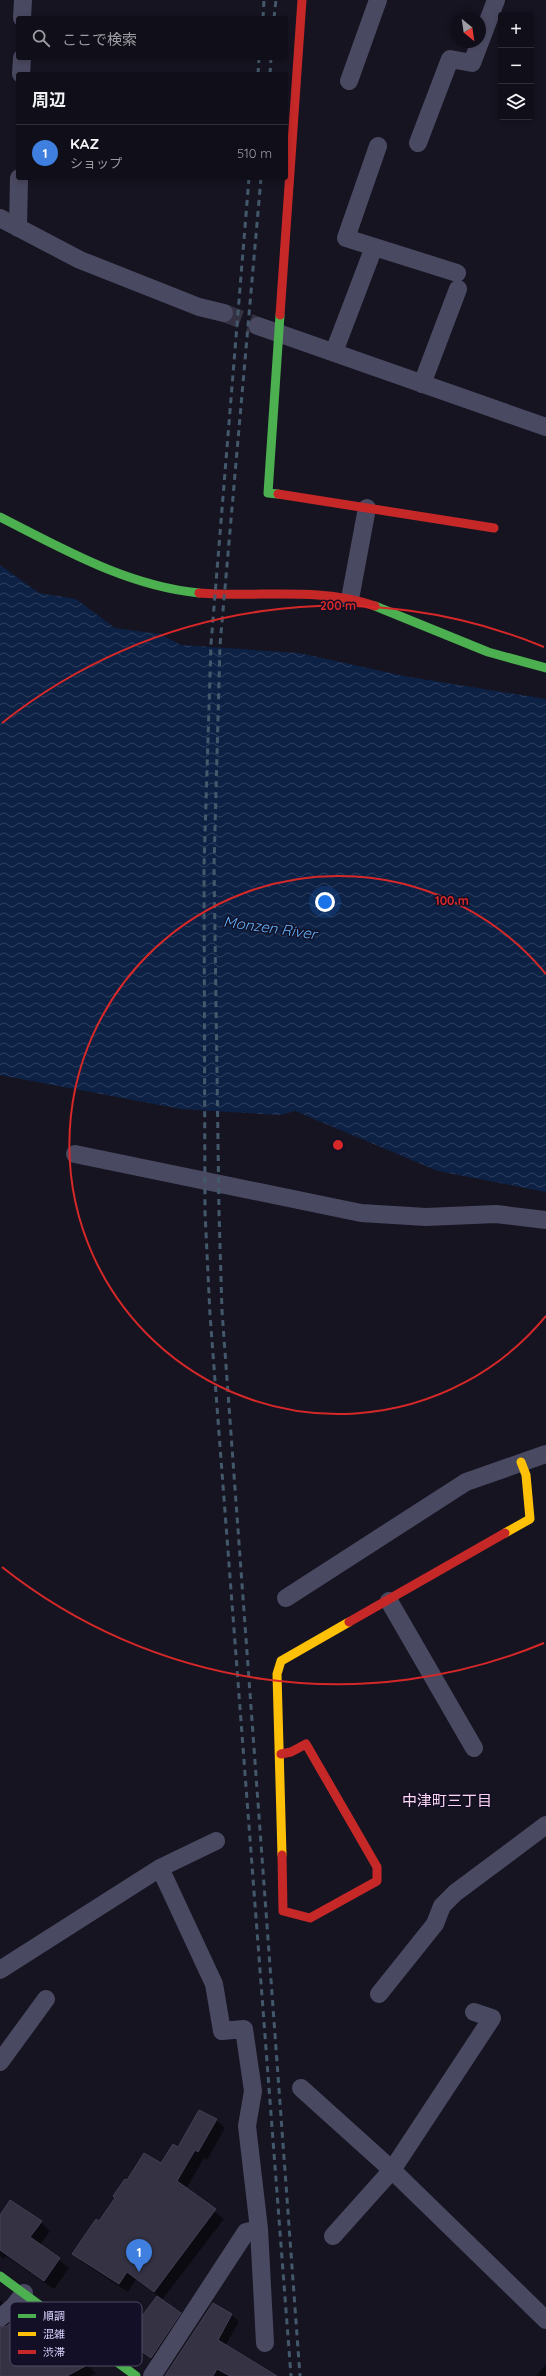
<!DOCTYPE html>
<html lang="ja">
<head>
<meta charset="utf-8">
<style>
  :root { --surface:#100f19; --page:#191822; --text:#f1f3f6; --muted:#9c9ca2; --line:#302f38; --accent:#9591b1 }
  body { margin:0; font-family:Quicksand,"Noto Sans JP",sans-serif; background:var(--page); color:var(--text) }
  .controls { position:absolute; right:12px; top:12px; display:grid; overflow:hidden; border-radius:4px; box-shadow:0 2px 6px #0003 }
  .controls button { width:36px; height:36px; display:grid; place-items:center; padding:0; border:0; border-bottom:1px solid var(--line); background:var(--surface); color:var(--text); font:20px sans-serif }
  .compass { position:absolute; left:450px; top:12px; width:36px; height:36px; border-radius:50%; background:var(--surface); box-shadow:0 2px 6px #0003; rotate:151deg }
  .you { position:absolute; left:325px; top:902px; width:14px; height:14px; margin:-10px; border:3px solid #fff; border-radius:50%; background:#1a73e8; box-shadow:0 0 0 6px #1a73e833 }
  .badge { display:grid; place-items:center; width:26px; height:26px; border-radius:50%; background:var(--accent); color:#fff; font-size:13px; font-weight:700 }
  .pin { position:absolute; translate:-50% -33px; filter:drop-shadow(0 1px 2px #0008) }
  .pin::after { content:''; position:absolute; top:21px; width:14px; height:12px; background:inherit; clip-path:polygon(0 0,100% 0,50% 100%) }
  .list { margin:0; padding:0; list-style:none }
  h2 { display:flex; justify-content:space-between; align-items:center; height:52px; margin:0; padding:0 16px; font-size:17px }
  h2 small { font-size:13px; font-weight:400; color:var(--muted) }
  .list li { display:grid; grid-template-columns:26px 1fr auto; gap:12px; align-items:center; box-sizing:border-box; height:56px; padding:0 16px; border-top:1px solid var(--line) }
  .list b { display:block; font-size:15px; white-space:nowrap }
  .list p { margin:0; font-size:13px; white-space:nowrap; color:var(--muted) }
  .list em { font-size:13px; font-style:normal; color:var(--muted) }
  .icon { flex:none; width:22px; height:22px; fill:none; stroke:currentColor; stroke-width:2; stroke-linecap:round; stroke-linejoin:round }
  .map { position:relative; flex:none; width:546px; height:2376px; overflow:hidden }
  .search { position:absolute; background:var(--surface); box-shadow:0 2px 6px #0003; left:16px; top:16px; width:272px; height:44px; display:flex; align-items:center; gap:10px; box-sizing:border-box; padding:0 14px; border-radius:4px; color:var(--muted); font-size:15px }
  .panel { position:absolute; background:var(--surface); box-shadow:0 2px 6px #0003; left:16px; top:72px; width:272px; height:108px; border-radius:4px }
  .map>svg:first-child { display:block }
  .water { fill:url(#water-waves) }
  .shadow { fill:#0007 }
  .building { fill:#343243; stroke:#433f54 }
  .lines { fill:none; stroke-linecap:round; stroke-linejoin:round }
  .street-tunnel { stroke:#333142; stroke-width:18; stroke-dasharray:18 9; stroke-linecap:butt }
  .street { stroke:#4a4962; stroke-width:18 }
  .fast { stroke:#4caf50; stroke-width:9 }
  .slow { stroke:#ffc107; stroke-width:9 }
  .jam { stroke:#c62828; stroke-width:9 }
  .rail { stroke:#43596b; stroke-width:3; stroke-dasharray:6 5; stroke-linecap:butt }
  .ring { fill:none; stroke:#d62828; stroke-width:2 }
  .labels { text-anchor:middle; stroke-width:3; stroke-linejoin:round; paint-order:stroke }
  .water-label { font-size:15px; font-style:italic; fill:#62b6ff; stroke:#130f26 }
  .neighbourhood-label { font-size:15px; fill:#ffd6f0; stroke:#130f26 }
  .key { fill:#130f26; stroke:#4e4a67; stroke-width:1 }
  .key-label { font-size:11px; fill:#d9d4ff }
  .centre { fill:#d62828; stroke:#130f26; stroke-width:2 }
  .ring-label { font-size:12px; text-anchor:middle; font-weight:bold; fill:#d62828; stroke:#130f26; stroke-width:3; stroke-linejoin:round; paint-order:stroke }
</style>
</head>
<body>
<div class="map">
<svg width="546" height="2376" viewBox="0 0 546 2376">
  <defs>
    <pattern id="water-waves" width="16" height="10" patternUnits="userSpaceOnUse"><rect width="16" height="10" fill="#0d2144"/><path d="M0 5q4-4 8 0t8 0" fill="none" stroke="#304060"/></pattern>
  </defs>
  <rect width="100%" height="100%" fill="#161421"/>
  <!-- water -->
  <path class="water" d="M0 565 39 593 76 599 115 628 160 634 181 645 299 653 404 676 546 699V1192L438 1171 295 1111 281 1115 181 1109 0 1075Z"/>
  <!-- shadow -->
  <path class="shadow" d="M216 2120 225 2128 207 2160 204 2158 186 2189 224 2219 162 2300 187 2320 158 2364 124 2338 158 2296 136 2279 128 2292 82 2262 73 2254 99 2222 127 2181 161 2165Z
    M10 2202 41 2222 50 2231 40 2245 69 2268 54 2289 6 2256 4 2259 0 2256V2217Z
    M0 2300 11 2310 0 2320Z
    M213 2304 232 2315 239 2322 225 2346 271 2376H166Z
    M21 2315 42 2339 43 2338 38 2328 45 2337 54 2341 64 2352 68 2349 96 2373 90 2376H0V2329H2Z
    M546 2364V2376H536Z"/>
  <!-- building -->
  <path class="building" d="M199 2110 217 2119 198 2152 195 2150 177 2181 216 2209 154 2292 127 2272 119 2284 72 2254 96 2219 99 2221 115 2198 113 2196 125 2179 127 2180 144 2153 161 2163 173 2144 178 2147Z
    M10 2200 42 2221 30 2237 60 2258 44 2281 0 2250V2215Z
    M157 2296 181 2313 151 2358 123 2338 138 2314 142 2316Z
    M213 2303 232 2314 218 2340 277 2376H230L217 2369 213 2376H165Z
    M21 2313 34 2322 40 2334 55 2340 61 2352 68 2348 89 2364 67 2376H0V2328L7 2326Z"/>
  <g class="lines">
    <!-- street-tunnel -->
    <path class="street-tunnel" d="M224 313 258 326"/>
    <!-- street -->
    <path class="street" d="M22 18 23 0
      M21 74 22 58
      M349 81 378 0
      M418 143 450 59 472 63 496 0
      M378 146 346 238 457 273
      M0 218 80 260 199 307 224 313
      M18 228 19 178
      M258 326 546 427
      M334 352 374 247
      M422 384 458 289
      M350 599 367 508
      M75 1154 361 1213 426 1217 496 1214 546 1220
      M286 1598 466 1482 546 1454
      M389 1601 474 1748
      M160 1868 216 1841
      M0 1970 160 1868 214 1984 222 2031 244 2029 253 2091 247 2126 259 2229 265 2343
      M379 1994 435 1924 442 1906 455 1893 546 1825
      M0 2062 46 1999
      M301 2088 392 2170 546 2320
      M333 2236 392 2170 492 2018 474 2012
      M0 2318 14 2306 24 2293
      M152 2376 246 2232 259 2229"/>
    <!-- fast -->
    <path class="fast" d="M278 494 268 493 280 315
      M0 517C63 549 127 586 199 593
      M375 606 488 652 546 668
      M0 2276 136 2376"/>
    <!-- slow -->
    <path class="slow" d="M505 1533 530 1519 526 1475 521 1462
      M282 1855 277 1674 281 1661 349 1622"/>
    <!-- jam -->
    <path class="jam" d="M280 315 302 0
      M278 494 494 528
      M199 593C258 598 317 586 375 606
      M349 1622 505 1533
      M281 1754 291 1752 306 1744 377 1867V1881L310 1918 283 1911 282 1855"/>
    <!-- rail -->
    <path class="rail" d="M263 18 264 0
      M274 18 276 0
      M258 74 259 58
      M270 74 271 58
      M249 178 211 644 204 866 205 1212 210 1315 291 2376
      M261 178 220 645 214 866 219 1212 222 1311 300 2376"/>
  </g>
  <!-- distance rings -->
  <g class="ring">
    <path d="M546 1316A269 269 0 1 1 546 974"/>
    <path d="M544 1643A539 539 0 0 1 2 1567M2 723A539 539 0 0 1 544 647"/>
  </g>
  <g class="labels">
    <!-- water labels -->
    <g class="water-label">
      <text transform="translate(270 928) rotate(8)" y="5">Monzen River</text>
    </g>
    <!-- neighbourhood labels -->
    <g class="neighbourhood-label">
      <text x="447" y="1806">中津町三丁目</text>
    </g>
  </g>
  <!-- legend -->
  <rect x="10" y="2302" width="132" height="64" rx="6" class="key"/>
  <rect x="18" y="2314" width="18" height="4" fill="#4caf50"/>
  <rect x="18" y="2332" width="18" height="4" fill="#ffc107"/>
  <rect x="18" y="2350" width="18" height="4" fill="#c62828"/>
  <g class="key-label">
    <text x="43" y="2320">順調</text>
    <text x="43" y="2338">混雑</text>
    <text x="43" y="2356">渋滞</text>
  </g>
  <circle cx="338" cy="1145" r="6" class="centre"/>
  <g class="ring-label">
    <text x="338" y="610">200 m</text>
    <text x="452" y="905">100 m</text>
  </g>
</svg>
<div class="controls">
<button>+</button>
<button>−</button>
<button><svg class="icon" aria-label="layers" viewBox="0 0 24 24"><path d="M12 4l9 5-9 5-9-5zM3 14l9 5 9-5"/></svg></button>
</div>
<svg class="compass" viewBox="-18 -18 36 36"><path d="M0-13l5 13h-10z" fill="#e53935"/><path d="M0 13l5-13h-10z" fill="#9c9ca2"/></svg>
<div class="you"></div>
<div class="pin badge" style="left:139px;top:2272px;background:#3f7fe0">1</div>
<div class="search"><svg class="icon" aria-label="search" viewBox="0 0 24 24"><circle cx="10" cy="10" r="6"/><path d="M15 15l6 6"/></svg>ここで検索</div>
<section class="panel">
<h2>周辺<small></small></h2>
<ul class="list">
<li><span class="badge" style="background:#3f7fe0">1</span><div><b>KAZ</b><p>ショップ</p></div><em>510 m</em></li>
</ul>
</section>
</div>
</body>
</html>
